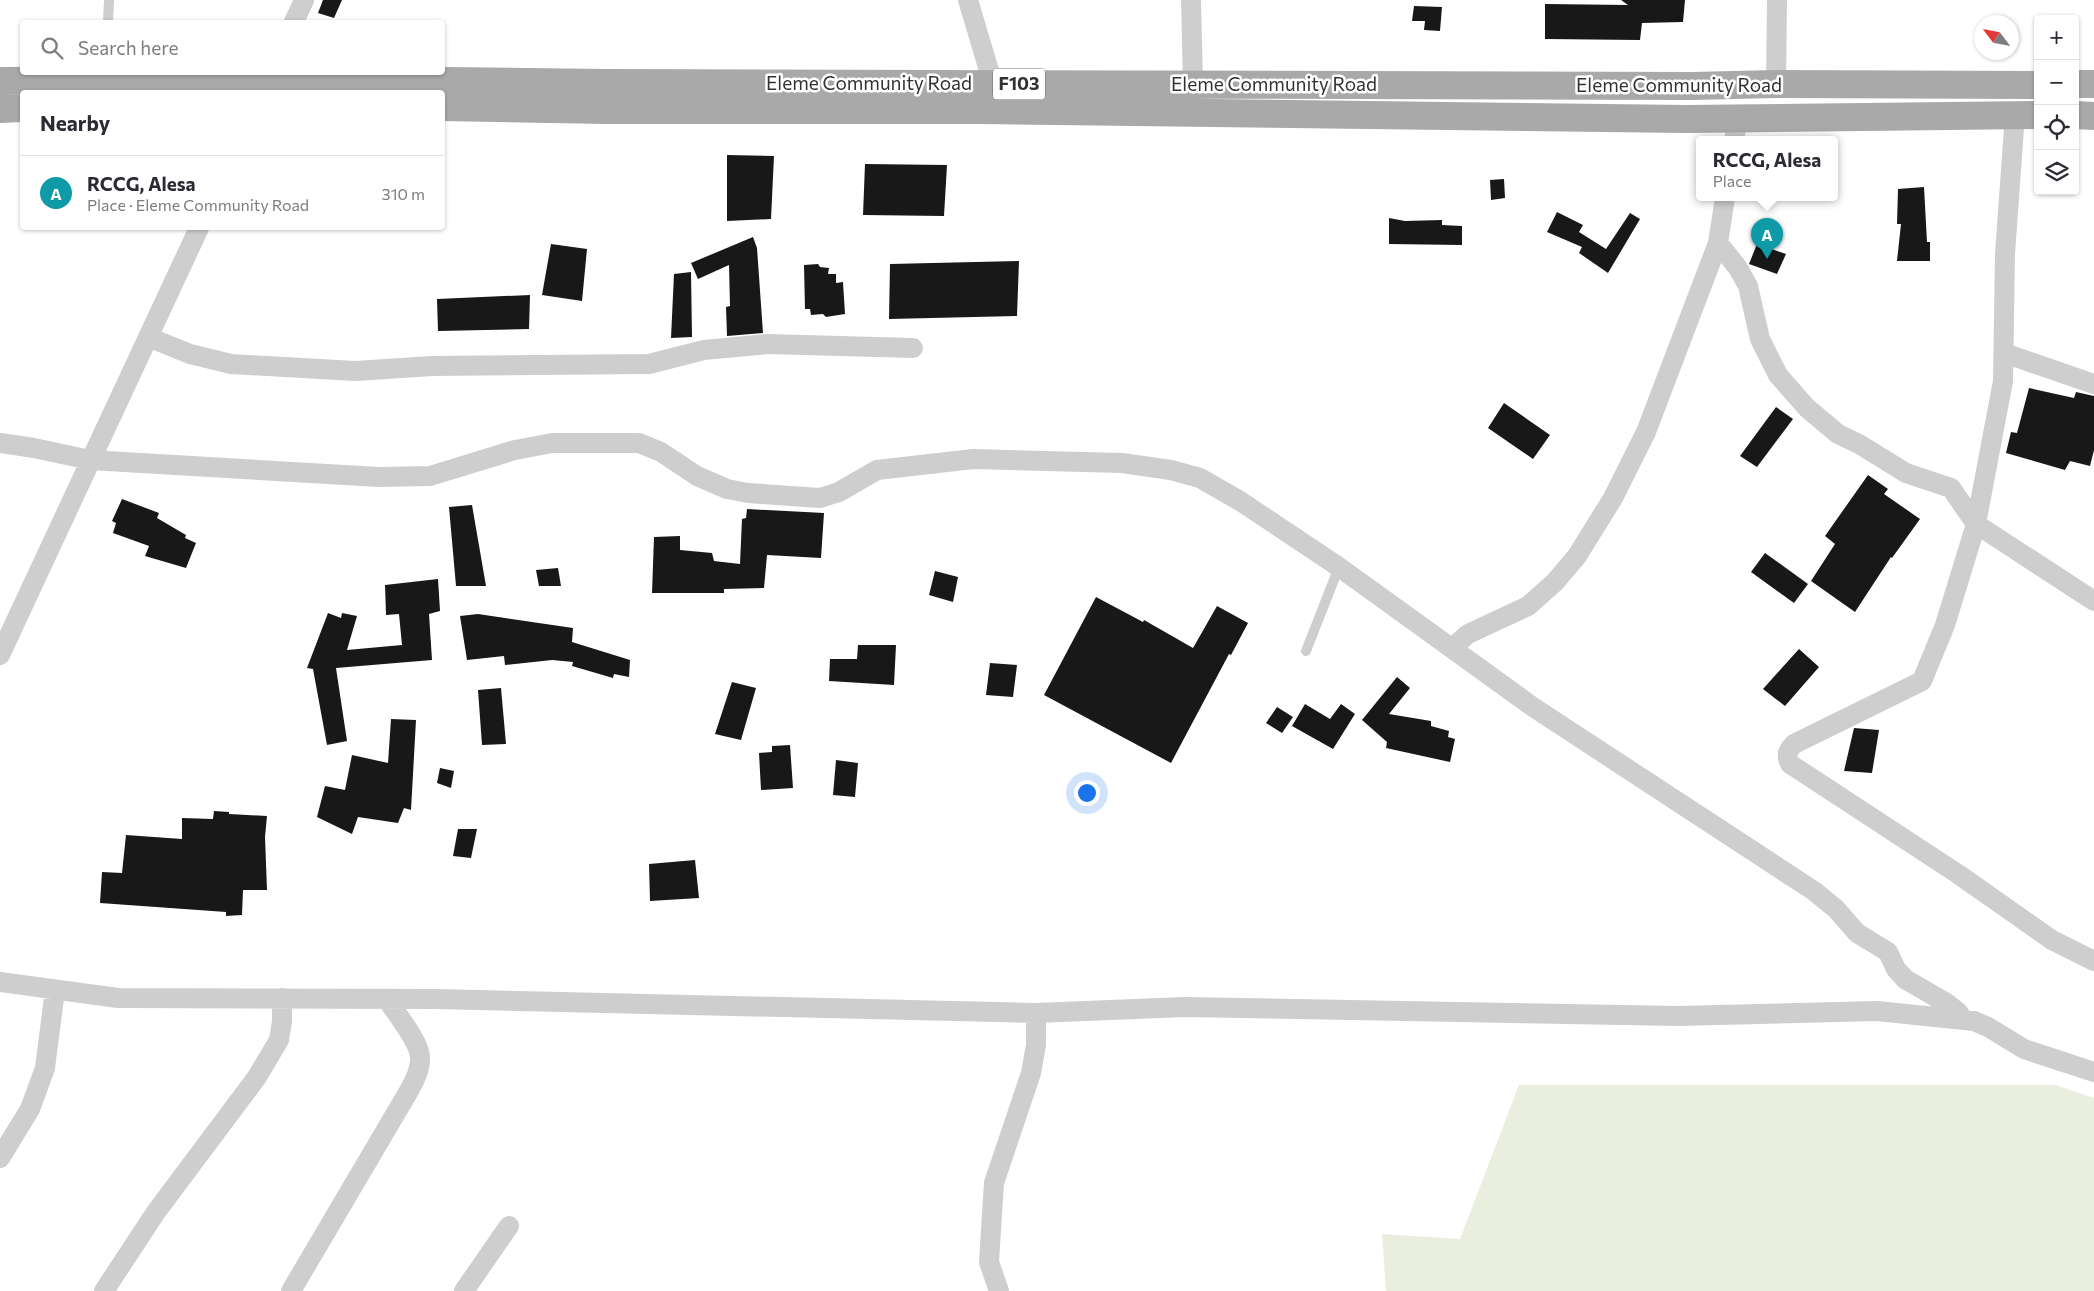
<!DOCTYPE html>
<html lang="en">
<head>
<meta charset="utf-8">
<style>
  :root { --surface:#fff; --page:#f7f7f7; --text:#2b2b33; --muted:#7c7c81; --line:#e1e1e2; --accent:#e73468 }
  body { margin:0; font-family:Commissioner,sans-serif; background:var(--page); color:var(--text) }
  .controls { position:absolute; right:15px; top:15px; display:grid; overflow:hidden; border-radius:5px; box-shadow:0 1px 4px #0004 }
  .controls button { width:45px; height:45px; display:grid; place-items:center; padding:0; border:0; border-bottom:1px solid var(--line); background:var(--surface); color:var(--text); font:25px sans-serif }
  .compass { position:absolute; left:1974px; top:15px; width:45px; height:45px; border-radius:50%; background:var(--surface); box-shadow:0 1px 4px #0004; rotate:302deg }
  .you { position:absolute; left:1086px; top:792px; width:18px; height:18px; margin:-12px; border:4px solid #fff; border-radius:50%; background:#1a73e8; box-shadow:0 0 0 8px #1a73e833 }
  .badge { display:grid; place-items:center; width:32px; height:32px; border-radius:50%; background:var(--accent); color:#fff; font-size:16px; font-weight:700 }
  .pin { position:absolute; translate:-50% -41px; filter:drop-shadow(0 1px 2px #0008) }
  .pin::after { content:''; position:absolute; top:26px; width:18px; height:15px; background:inherit; clip-path:polygon(0 0,100% 0,50% 100%) }
  .popup { position:absolute; left:1696px; top:136px; width:142px; height:65px; box-sizing:border-box; display:grid; place-content:center; border-radius:5px; background:var(--surface); filter:drop-shadow(0 1px 4px #0005); font-size:16px; white-space:nowrap; color:var(--muted) }
  .popup b { font-size:19px; color:var(--text) }
  .popup::after { content:''; position:absolute; left:50%; top:100%; margin-left:-10px; border:10px solid transparent; border-top-color:var(--surface) }
  .list { margin:0; padding:0; list-style:none }
  h2 { display:flex; justify-content:space-between; align-items:center; height:65px; margin:0; padding:0 20px; font-size:21px }
  h2 small { font-size:16px; font-weight:400; color:var(--muted) }
  .list li { display:grid; grid-template-columns:32px 1fr auto; gap:15px; align-items:center; box-sizing:border-box; height:75px; padding:0 20px; border-top:1px solid var(--line) }
  .list b { display:block; font-size:19px; white-space:nowrap }
  .list p { margin:0; font-size:16px; white-space:nowrap; color:var(--muted) }
  .list em { font-size:16px; font-style:normal; color:var(--muted) }
  .icon { flex:none; width:28px; height:28px; fill:none; stroke:currentColor; stroke-width:2; stroke-linecap:round; stroke-linejoin:round }
  .map { position:relative; flex:none; width:2094px; height:1291px; overflow:hidden }
  .search { position:absolute; background:var(--surface); box-shadow:0 1px 4px #0004; left:20px; top:20px; width:425px; height:55px; display:flex; align-items:center; gap:12px; box-sizing:border-box; padding:0 18px; border-radius:5px; color:var(--muted); font-size:19px }
  .panel { position:absolute; background:var(--surface); box-shadow:0 1px 4px #0004; left:20px; top:90px; width:425px; height:140px; border-radius:5px }
  .map>svg:first-child { display:block }
  .green { fill:#eaeedf }
  .building { fill:#181818 }
  .lines { fill:none; stroke-linecap:round; stroke-linejoin:round }
  .lane { stroke:#cecece; stroke-width:10 }
  .street { stroke:#cecece; stroke-width:20 }
  .primary { stroke:#a9a9a9; stroke-width:28 }
  .labels { text-anchor:middle; stroke-width:5; stroke-linejoin:round; paint-order:stroke }
  .shield { fill:#fff; stroke:#6f6f6f; stroke-width:1 }
  .shield-label { font-size:18px; font-weight:bold; fill:#313131 }
  .street-label { font-size:19px; fill:#313131; stroke:#fff }
</style>
</head>
<body>
<div class="map">
<svg width="2094" height="1291" viewBox="0 0 2094 1291">
  <rect width="100%" height="100%" fill="#fff"/>
  <!-- green -->
  <path class="green" d="M1519 1085H2056L2094 1098V1291H1386L1382 1234 1460 1239Z"/>
  <!-- building -->
  <path class="building" d="M323 0H342L334 18 318 13Z
    M1621 0H1685L1683 22 1642 23 1640 40 1545 39V4L1628 5Z
    M1414 6 1442 7 1440 31 1424 30 1425 21H1412Z
    M727 155 774 156 771 219 727 221Z
    M865 164 947 165 944 216 863 215Z
    M1504 179 1505 198 1491 200 1490 180Z
    M1924 187 1927 242H1930V261H1897L1901 224H1897L1898 189Z
    M1557 212 1583 225 1579 232 1606 249 1630 213 1640 219 1608 273 1579 253 1582 247 1547 232Z
    M1389 218 1405 221 1442 220V225L1462 226V245L1389 244Z
    M753 237 757 248 763 333 727 336 726 307 730 306 729 265 698 279 691 263Z
    M551 244 587 249 582 301 542 295Z
    M1757 244 1786 254 1777 274 1749 264Z
    M1019 261 1017 316 889 319 890 264Z
    M818 264 820 267 829 268 828 274H836V283L843 282 845 314 826 317 823 314 811 315 810 309H805L804 265Z
    M691 272 692 337 671 338 674 274Z
    M530 295 529 329 438 331 437 299Z
    M2029 388 2074 398 2076 392 2094 396V450L2090 466 2070 461 2065 470 2006 453 2011 432 2017 433Z
    M1504 403 1550 435 1533 459 1488 428Z
    M1776 407 1793 419 1757 467 1740 456Z
    M1868 475 1888 489 1884 494 1920 519 1892 558 1891 557 1855 612 1811 581 1835 544 1825 536Z
    M122 499 159 513 157 518 186 535 185 538 196 543 186 568 145 556 149 546 113 533 116 523 112 521Z
    M472 505 486 586H456L449 507Z
    M747 509 824 513 821 558 767 555 764 588 724 589V593H652L654 537 680 536V550L712 553 714 561 740 564 742 519 746 518Z
    M1765 553 1808 584 1794 603 1751 572Z
    M558 568 561 586H539L536 570Z
    M935 571 958 577 953 602 929 595Z
    M438 579 440 611 429 614 432 660 336 668 347 741 327 745 313 669 307 668 328 613 341 618 342 613 357 616 347 650 402 645 399 614 386 615 385 585Z
    M1096 597 1143 622 1144 620 1193 648 1217 606 1248 623 1231 655 1229 654 1171 763 1044 695Z
    M478 614 573 628 572 642 630 660 629 677 614 674 613 678 572 666 573 662 552 660 505 665 504 656 467 660 460 616Z
    M858 645H896L894 685 829 681 830 659H857Z
    M1799 649 1819 667 1785 706 1763 689Z
    M990 663 1017 665 1013 697 986 695Z
    M1397 677 1410 688 1389 714 1431 721V726L1449 731 1448 737 1455 739 1450 762 1386 748 1387 742 1362 720Z
    M732 682 756 688 741 740 715 734Z
    M501 688 506 744 482 745 478 690Z
    M1305 704 1330 719 1341 704 1355 714 1333 749 1292 726Z
    M1277 707 1293 717 1282 733 1266 723Z
    M391 719 416 720 411 810 404 808 398 823 358 817 352 834 317 817 325 786 345 790 352 755 388 763Z
    M1854 728 1879 730 1872 773 1844 771Z
    M790 745 793 788 761 790 759 753 772 752V746Z
    M836 760 858 763 855 797 833 795Z
    M440 768 454 771 451 788 437 783Z
    M214 811 229 812V814L267 816 265 837 267 890H243L242 915 226 916V912L100 903 102 872 122 873 126 835 182 839V818L213 819Z
    M458 829H477L471 858 453 856Z
    M695 860 699 898 650 901 649 864Z"/>
  <g class="lines">
    <!-- lane -->
    <path class="lane" d="M108 22 109 0
      M1306 651 1339 567"/>
    <!-- street -->
    <path class="street" d="M968 0 993 84
      M1191 0 1193 84
      M294 22 304 0
      M1776 84 1777 0
      M2015 114 2005 254 2003 381 1976 524 1945 625 1922 681 1794 744C1787 751 1786 755 1790 764L1958 874 2052 940 2094 961
      M1734 140 1738 118
      M1718 243 1738 268 1748 286 1760 339 1778 375 1807 408 1838 434 1859 444 1906 473 1951 488 1976 524 2094 601
      M148 337 190 354 231 364 355 371 432 366 649 364 704 350 768 344 913 348
      M2004 353 2094 384
      M0 443 34 448 90 460 379 477 430 476 515 450 552 443H639L661 452 697 476 727 489 748 493 820 498 839 492 877 470 973 459 1122 463 1171 470 1200 478 1240 501 1339 567 1533 707 1814 891 1836 909 1857 933 1888 952 1896 969 1905 979 1948 1004 1958 1012 1963 1019
      M1452 648 1468 634 1528 606 1555 582 1577 556 1613 498 1646 432 1718 243 1725 198
      M0 655 199 228
      M0 982 118 998 435 999 1036 1013 1184 1007 1678 1016 1877 1011 1974 1021 1988 1027 2024 1049 2094 1072
      M0 1158 30 1109 45 1068 55 990
      M104 1291 156 1212 257 1077 279 1040 282 1021V998
      M291 1291 403 1101C410 1089 421 1072 420 1057 419 1040 396 1014 387 999
      M464 1291 509 1226
      M999 1291 989 1262 994 1183 1031 1073 1036 1045V1013"/>
    <!-- primary -->
    <path class="primary" d="M0 81 269 79 608 83 1692 86 1776 84 2038 85
      M2075 84H2094
      M442 107 606 110H979L1686 119 2038 115
      M0 109 22 108
      M2075 115 2094 116"/>
  </g>
  <g class="labels">
    <!-- shield labels -->
    <rect class="shield" x="993" y="68.5" width="52" height="31" rx="4"/>
    <g class="shield-label">
      <text x="1019" y="90">F103</text>
    </g>
    <!-- street labels -->
    <g class="street-label">
      <text x="869" y="90">Eleme Community Road</text>
      <text x="1274" y="91">Eleme Community Road</text>
      <text x="1679" y="92">Eleme Community Road</text>
    </g>
  </g>
</svg>
<div class="controls">
<button>+</button>
<button>−</button>
<button><svg class="icon" aria-label="locate" viewBox="0 0 24 24"><circle cx="12" cy="12" r="6"/><path d="M12 2v4M12 18v4M2 12h4M18 12h4"/></svg></button>
<button><svg class="icon" aria-label="layers" viewBox="0 0 24 24"><path d="M12 4l9 5-9 5-9-5zM3 14l9 5 9-5"/></svg></button>
</div>
<svg class="compass" viewBox="-18 -18 36 36"><path d="M0-13l5 13h-10z" fill="#e53935"/><path d="M0 13l5-13h-10z" fill="#7c7c81"/></svg>
<div class="you"></div>
<div class="pin badge" style="left:1767px;top:259px;background:#0f9aa8">A</div>
<div class="popup"><b>RCCG, Alesa</b>Place</div>
<div class="search"><svg class="icon" aria-label="search" viewBox="0 0 24 24"><circle cx="10" cy="10" r="6"/><path d="M15 15l6 6"/></svg>Search here</div>
<section class="panel">
<h2>Nearby<small></small></h2>
<ul class="list">
<li><span class="badge" style="background:#0f9aa8">A</span><div><b>RCCG, Alesa</b><p>Place · Eleme Community Road</p></div><em>310 m</em></li>
</ul>
</section>
</div>
</body>
</html>
